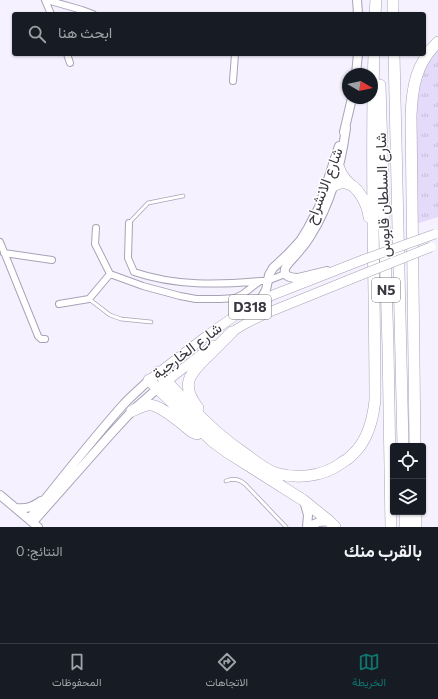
<!DOCTYPE html>
<html lang="ar">
<head>
<meta charset="utf-8">
<style>
  :root { --surface:#171b24; --page:#20242c; --text:#f1f3f6; --muted:#9ea1a6; --line:#363941; --accent:#0f766e }
  body { margin:0; font-family:Commissioner,Vazirmatn,sans-serif; background:var(--page); color:var(--text); direction:rtl }
  .controls { position:absolute; right:12px; bottom:12px; display:grid; overflow:hidden; border-radius:4px; box-shadow:0 1px 3px #0004 }
  .controls button { width:36px; height:36px; display:grid; place-items:center; padding:0; border:0; border-bottom:1px solid var(--line); background:var(--surface); color:var(--text); font:20px sans-serif }
  .compass { position:absolute; left:342px; top:68px; width:36px; height:36px; border-radius:50%; background:var(--surface); box-shadow:0 1px 3px #0004; rotate:99deg }
  .list { margin:0; padding:0; list-style:none }
  h2 { display:flex; justify-content:space-between; align-items:center; height:52px; margin:0; padding:0 16px; font-size:17px }
  h2 small { font-size:13px; font-weight:400; color:var(--muted) }
  .icon { flex:none; width:22px; height:22px; fill:none; stroke:currentColor; stroke-width:2; stroke-linecap:round; stroke-linejoin:round }
  .map { position:relative; flex:none; width:438px; height:527px; overflow:hidden; direction:ltr }
  .search { position:absolute; background:var(--surface); box-shadow:0 1px 3px #0004; left:12px; right:12px; top:12px; height:44px; display:flex; align-items:center; gap:10px; box-sizing:border-box; padding:0 14px; border-radius:4px; color:var(--muted); font-size:15px }
  .sheet { height:116px; background:var(--surface) }
  nav { display:flex; justify-content:space-around; align-items:center; box-sizing:border-box; height:56px; border-top:1px solid var(--line); background:var(--surface); font-size:11px; color:var(--muted) }
  nav a { display:grid; justify-items:center; gap:2px }
  nav .on { color:var(--accent) }
  .map>svg:first-child { display:block }
  .grass { fill:url(#grass-tufts) }
  .lines { fill:none; stroke-linecap:round; stroke-linejoin:round }
  .lane-casing { stroke:#a9a2b7; stroke-width:4.5 }
  .street-casing { stroke:#a9a2b7; stroke-width:8 }
  .secondary-casing { stroke:#a9a2b7; stroke-width:10 }
  .primary-casing { stroke:#a9a2b7; stroke-width:10 }
  .highway-casing { stroke:#a9a2b7; stroke-width:12 }
  .lane { stroke:#fff; stroke-width:3 }
  .street { stroke:#fff; stroke-width:6 }
  .secondary { stroke:#fff; stroke-width:8 }
  .primary { stroke:#fff; stroke-width:9 }
  .highway { stroke:#fff; stroke-width:11 }
  .primary-bridge-casing { stroke:#a9a2b7; stroke-width:10; stroke-linecap:butt }
  .primary-bridge { stroke:#fff; stroke-width:9 }
  .labels { text-anchor:middle; stroke-width:3; stroke-linejoin:round; paint-order:stroke }
  .shield { fill:#fff; stroke:#747279; stroke-width:1 }
  .shield-label { font-size:14px; font-weight:bold; fill:#39363f }
  .street-label { font-size:15px; fill:#39363f; stroke:#fff }
</style>
</head>
<body>
<div class="map">
<svg width="438" height="527" viewBox="0 0 438 527">
  <defs>
    <pattern id="grass-tufts" width="24" height="20" patternUnits="userSpaceOnUse"><rect width="24" height="20" fill="#e4dafa"/><path d="M3 7l-1-3M5 7V3M7 7l1-3M15 17l-1-3M17 17v-4M19 17l1-3" fill="none" stroke="#c4bcd7"/></pattern>
  </defs>
  <rect width="100%" height="100%" fill="#f5f1fe"/>
  <!-- grass -->
  <path class="grass" d="M438 49V217L416 224V97L422 73 431 58Z"/>
  <g class="lines">
    <defs>
      <path id="lane" d="M129 223 148 203 183 196
        M89 299 110 315 121 319 151 322
        M226 481C233 478 239 479 245 484L286 527"/>
      <path id="street" d="M45 0 51 14
        M47 0 82 10 93 14
        M67 54 70 63
        M233 81 235 54
        M129 223 128 258 134 272C175 286 218 285 260 281
        M96 228 95 244 110 274 143 286 180 296 196 299H220L235 298 243 294 260 281H267L285 274
        M0 242 38 336 41 339H45
        M4 253 52 260
        M59 304 89 299 110 274"/>
      <path id="secondary" d="M357 0 358 14
        M356 74 358 54
        M344 132 352 98
        M327 271 298 278C292 278 283 277 285 269 286 264 297 255 300 250 304 246 308 240 311 235 331 203 341 165 346 128
        M260 301 266 290 269 275 273 268 288 254 300 241 308 228 319 207 339 146
        M0 495 38 527
        M304 501 308 515 307 527
        M16 508C28 509 32 507 41 501
        M29 519C60 481 90 442 123 405 131 396 141 388 149 380
        M33 522 109 436 132 411 158 388
        M307 527 319 522 329 521"/>
      <path id="primary" d="M227 335 245 324 267 313 361 275
        M149 380 209 334 242 311 273 295 365 259
        M162 385 213 345"/>
      <path id="highway" d="M393 0V14
        M375 14 376 0
        M394 54 403 446
        M380 85 388 346 391 527
        M339 168C341 175 344 179 350 184
        M333 186C337 184 340 182 345 183 358 184 368 206 369 217
        M158 372C177 393 196 414 218 433 226 440 235 447 244 453 254 460 264 469 275 473 296 479 322 477 340 464 344 461 349 459 352 455 368 441 373 420 375 400 375 285 370 169 374 54
        M149 380 212 441 227 452 303 500 329 521 335 527
        M198 408C180 385 189 374 208 356 216 348 224 340 232 332
        M132 411C136 409 142 406 147 405 159 403 182 424 192 432L197 434
        M415 446 411 116C412 87 416 63 438 42
        M405 512V527
        M416 527V512"/>
    </defs>
    <!-- lane casing -->
    <use href="#lane" class="lane-casing"/>
    <!-- street casing -->
    <use href="#street" class="street-casing"/>
    <!-- secondary casing -->
    <use href="#secondary" class="secondary-casing"/>
    <!-- primary casing -->
    <use href="#primary" class="primary-casing"/>
    <!-- highway casing -->
    <use href="#highway" class="highway-casing"/>
    <!-- lane -->
    <use href="#lane" class="lane"/>
    <!-- street -->
    <use href="#street" class="street"/>
    <!-- secondary -->
    <use href="#secondary" class="secondary"/>
    <!-- primary -->
    <use href="#primary" class="primary"/>
    <!-- highway -->
    <use href="#highway" class="highway"/>
    <defs>
      <path id="primary-bridge" d="M365 259 435 234
        M361 275 431 247"/>
    </defs>
    <!-- primary-bridge casing -->
    <use href="#primary-bridge" class="primary-bridge-casing"/>
    <!-- primary-bridge -->
    <use href="#primary-bridge" class="primary-bridge"/>
  </g>
  <g class="labels">
    <!-- shield labels -->
    <g class="shield">
      <rect x="372" y="278" width="28" height="24" rx="3"/>
      <rect x="229" y="295" width="42" height="24" rx="3"/>
    </g>
    <g class="shield-label">
      <text x="386" y="295">N5</text>
      <text x="250" y="312">D318</text>
    </g>
    <!-- street labels -->
    <g class="street-label">
      <text transform="translate(324 186) rotate(-69)" y="5">شارع الانشراح</text>
      <text transform="translate(383 195) rotate(-92)" y="5">شارع السلطان قابوس</text>
      <text transform="translate(187 351) rotate(-37)" y="5">شارع الخارجية</text>
    </g>
  </g>
</svg>
<div class="controls">
<button><svg class="icon" aria-label="locate" viewBox="0 0 24 24"><circle cx="12" cy="12" r="6"/><path d="M12 2v4M12 18v4M2 12h4M18 12h4"/></svg></button>
<button><svg class="icon" aria-label="layers" viewBox="0 0 24 24"><path d="M12 4l9 5-9 5-9-5zM3 14l9 5 9-5"/></svg></button>
</div>
<svg class="compass" viewBox="-18 -18 36 36"><path d="M0-13l5 13h-10z" fill="#e53935"/><path d="M0 13l5-13h-10z" fill="#9ea1a6"/></svg>
<div class="search"><svg class="icon" aria-label="search" viewBox="0 0 24 24"><circle cx="10" cy="10" r="6"/><path d="M15 15l6 6"/></svg>ابحث هنا</div>
</div>
<section class="sheet">
<h2>بالقرب منك<small>النتائج: 0</small></h2>
<ul class="list">
</ul>
</section>
<nav>
<a class="on"><svg class="icon" aria-label="map" viewBox="0 0 24 24"><path d="M3 6l6-2 6 2 6-2v14l-6 2-6-2-6 2zM9 4v14M15 6v14"/></svg>الخريطة</a>
<a><svg class="icon" aria-label="directions" viewBox="0 0 24 24"><path d="M12 3l9 9-9 9-9-9zM9 14v-3h6M13 9l2 2-2 2"/></svg>الاتجاهات</a>
<a><svg class="icon" aria-label="saved" viewBox="0 0 24 24"><path d="M7 4h10v16l-5-4-5 4z"/></svg>المحفوظات</a>
</nav>
</body>
</html>
